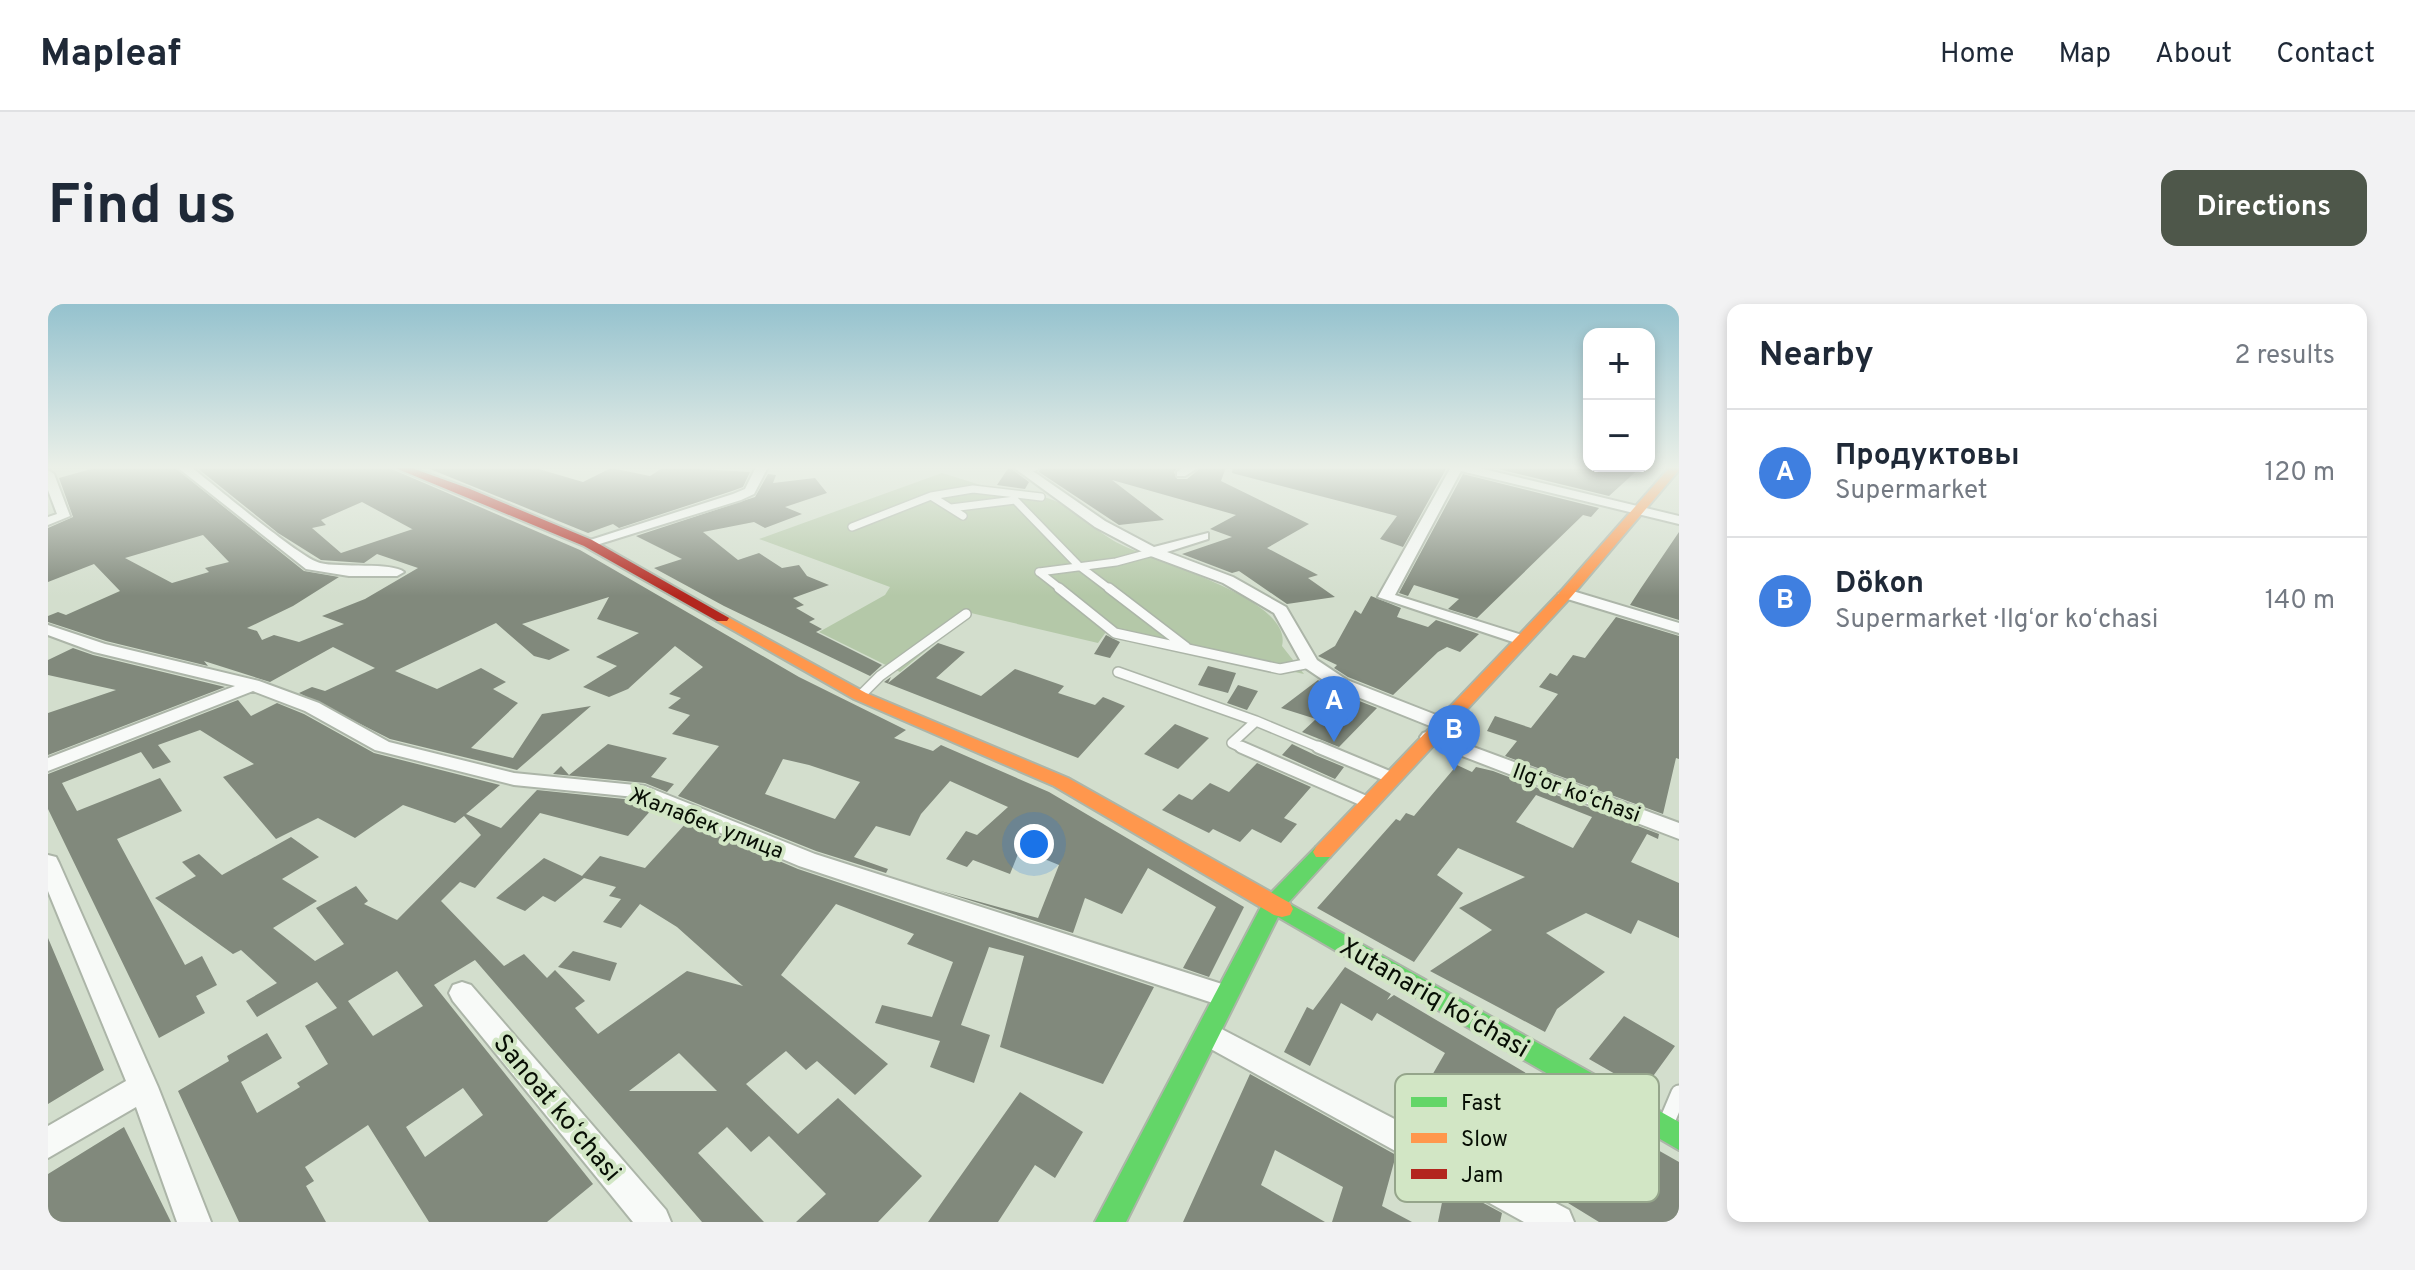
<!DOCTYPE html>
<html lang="en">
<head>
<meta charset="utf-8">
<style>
  :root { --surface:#fff; --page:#f2f2f3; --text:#1f2937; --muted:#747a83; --line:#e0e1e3; --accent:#4e574a }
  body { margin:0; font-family:Overpass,sans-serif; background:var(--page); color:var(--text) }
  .controls { position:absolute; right:24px; top:24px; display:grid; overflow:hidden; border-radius:16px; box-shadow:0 4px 12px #0003 }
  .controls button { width:72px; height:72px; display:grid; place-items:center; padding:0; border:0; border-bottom:2px solid var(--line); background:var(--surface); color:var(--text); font:40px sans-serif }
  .you { position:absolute; left:986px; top:540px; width:28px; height:28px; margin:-20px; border:6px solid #fff; border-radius:50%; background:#1a73e8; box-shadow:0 0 0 12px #1a73e833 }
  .badge { display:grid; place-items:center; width:52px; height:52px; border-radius:50%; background:var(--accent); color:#fff; font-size:26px; font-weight:700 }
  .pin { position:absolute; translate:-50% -66px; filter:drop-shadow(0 2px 4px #0008) }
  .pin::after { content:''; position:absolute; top:42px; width:28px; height:24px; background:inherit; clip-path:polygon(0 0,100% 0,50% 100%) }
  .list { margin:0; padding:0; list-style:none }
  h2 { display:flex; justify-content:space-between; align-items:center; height:104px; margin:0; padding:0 32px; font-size:34px }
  h2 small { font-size:26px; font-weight:400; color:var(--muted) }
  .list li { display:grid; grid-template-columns:52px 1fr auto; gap:24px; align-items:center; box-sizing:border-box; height:128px; padding:0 32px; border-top:2px solid var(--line) }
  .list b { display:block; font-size:30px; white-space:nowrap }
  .list p { margin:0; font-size:26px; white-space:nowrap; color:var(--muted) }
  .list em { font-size:26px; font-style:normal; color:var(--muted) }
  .map { position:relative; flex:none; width:1631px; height:918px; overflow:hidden; border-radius:16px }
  header { display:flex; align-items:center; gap:48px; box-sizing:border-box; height:112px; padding:0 40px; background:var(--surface); border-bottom:2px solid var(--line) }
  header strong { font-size:38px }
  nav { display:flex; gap:44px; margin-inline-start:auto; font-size:28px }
  .intro { display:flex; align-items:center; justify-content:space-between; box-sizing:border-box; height:192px; padding:0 48px }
  h1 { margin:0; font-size:56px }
  .button { padding:20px 36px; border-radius:16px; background:var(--accent); color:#fff; font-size:28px; font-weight:700 }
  main { display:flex; gap:48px; padding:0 48px }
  aside { flex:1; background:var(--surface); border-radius:16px; box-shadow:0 4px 12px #0003 }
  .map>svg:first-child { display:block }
  .green { fill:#b4c8a8 }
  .building { fill:#81897c; fill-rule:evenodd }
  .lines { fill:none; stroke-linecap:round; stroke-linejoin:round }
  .lane-far3-casing { stroke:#acb5a8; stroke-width:10 }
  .lane-far2-casing { stroke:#acb5a8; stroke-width:12 }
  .lane-far1-casing { stroke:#acb5a8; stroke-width:15 }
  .lane-casing { stroke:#acb5a8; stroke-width:19 }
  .street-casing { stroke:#acb5a8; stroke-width:4 }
  .fast-casing { stroke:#acb5a8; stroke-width:4 }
  .slow-casing { stroke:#acb5a8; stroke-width:4 }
  .jam-casing { stroke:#acb5a8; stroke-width:4 }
  .lane-far3 { stroke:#f8faf8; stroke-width:7 }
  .lane-far2 { stroke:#f8faf8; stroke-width:9 }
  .lane-far1 { stroke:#f8faf8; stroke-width:11 }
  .lane { stroke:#f8faf8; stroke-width:15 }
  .street { fill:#f8faf8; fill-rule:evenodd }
  .fast { fill:#63d668; fill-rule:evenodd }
  .slow { fill:#ff974d; fill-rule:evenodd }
  .jam { fill:#b3261e; fill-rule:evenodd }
  .labels { text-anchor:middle; stroke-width:8; stroke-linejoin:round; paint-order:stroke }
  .street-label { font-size:22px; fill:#070e04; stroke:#d2e6c5 }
  .near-street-label { font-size:26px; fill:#070e04; stroke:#d2e6c5 }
  .key { fill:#d2e6c5; stroke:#95a58b; stroke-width:2 }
  .key-label { font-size:22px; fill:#070e04 }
</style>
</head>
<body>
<header>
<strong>Mapleaf</strong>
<nav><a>Home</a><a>Map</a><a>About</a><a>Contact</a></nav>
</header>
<div class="intro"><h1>Find us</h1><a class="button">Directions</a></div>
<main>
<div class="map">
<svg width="1631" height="918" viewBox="0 0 1631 918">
  <rect width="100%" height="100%" fill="#d3decd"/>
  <!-- green -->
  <path class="green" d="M894 169 939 183 937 186C957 189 979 189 999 194 1022 200 1045 225 1066 237 1100 257 1246 293 1234 342L1256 370 1058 328 1050 339 923 309 852 368 771 328 837 291 842 283 711 235Z"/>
  <!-- building -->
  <path class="building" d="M50 163H126L256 267 291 273 245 302 199 324 209 327 214 336 226 331 251 338 296 320 274 312 317 295 370 264 329 250 316 259 273 256 230 229 148 163H339L532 246 751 373 858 426 846 434 885 447 893 441 1001 488 1196 603 1161 673 1135 664 1168 603 1100 564 1074 610 1037 594 1025 629 889 586 990 614 1011 561 972 545 962 570 925 556 919 563 898 555 918 527 929 531 960 503 902 477 873 510 862 532 828 522 806 553 840 565 838 569 768 547 630 492 671 442 624 430 642 411 620 404 633 394 621 390 655 363 627 342 580 385 561 393 535 383 569 362 548 353 591 329 549 315 561 293 474 320 522 346 501 356 486 352 448 319 347 367 389 385 433 364 458 378 445 385 470 399 423 444 465 454 494 410 543 402 469 466 342 435 251 389 264 383 277 387 327 364 285 343 222 378 156 357 160 362 58 337 0 318V312L10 308 18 311 72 287 46 260 0 278V224L25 213 11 174ZM314 198 364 225H365L293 249 264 224 278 221 273 216ZM155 231 181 258 157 264 161 268 124 279 77 254ZM735 455 761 461 812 478 787 515 717 490Z
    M377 163H484L535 178 563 164 602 172 616 163 702 168 695 183 684 187 571 224 565 220 540 229Z
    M961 163 981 178 977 185 949 181Z
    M993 163H1130L1126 168 1129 175H1139L1154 163H1178L1173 177 1261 220 1219 244 1270 271 1260 274 1287 293 1239 300 1191 267 1184 269 1134 250 1184 233 1162 225 1188 211 1064 176 1116 216 1071 221 991 168Z
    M1185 163H1389L1398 165 1355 243 1332 235 1349 212 1184 169Z
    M1442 163H1593L1561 192Z
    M720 170 728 171 725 179 767 174 779 189 737 203 754 210 717 224 706 218 655 228 690 256 711 249 734 264 751 261 759 272 781 281 745 294 756 301 748 304 767 315 761 318 774 325 768 328 834 361 822 372 676 302 606 264 634 255 588 232 707 193Z
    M1415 170 1551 204 1543 213 1535 211 1429 314 1400 305 1411 295 1366 281 1360 292 1351 289Z
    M1631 228V316L1582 301 1593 284Z
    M1323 292 1353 304 1349 313 1380 323 1388 316 1431 330 1412 348 1399 343 1390 348 1345 391 1300 373 1286 364 1289 361 1270 352 1287 342 1307 306 1313 310Z
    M1568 313 1631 332V455L1628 454 1615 510 1457 452 1469 437 1439 427 1447 412 1483 424 1510 390 1491 383 1502 369 1509 372 1525 351 1537 354Z
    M1058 331 1072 338 1062 354 1046 350Z
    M890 339 917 348 888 374 933 392 967 365 1016 382 1010 389 1047 401 1055 393 1077 402 1030 454 836 378 843 373 840 379Z
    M25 344 45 351 177 383 0 451V409L68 386 0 371V356Z
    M1160 362 1188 369 1180 389 1150 381Z
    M1270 376 1286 387 1329 404 1291 443 1254 428 1268 415 1233 404Z
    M1190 381 1210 387 1199 406 1179 399Z
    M190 396 203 412 229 399 256 410 326 449 452 481 418 510 453 524 489 486 586 496 605 504 580 532 492 509 427 584 412 578 393 597 456 662 476 650 499 674 507 666 537 697 527 704 550 730 639 667 695 682 629 623 592 600 573 624 555 618 573 595 561 592 568 583 536 574 507 598 495 592 477 607 448 594 496 554 534 572 552 552 597 564 639 518 750 565 1106 683 1055 780 952 743 976 652 941 643 913 721 942 731 926 779 882 763 892 737 827 719 834 701 884 713 905 658 859 640 866 630 788 600 733 671 840 760 807 791 769 757 758 766 738 747 698 780 750 830 790 794 874 872 830 918H748L778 890 721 832 703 848 679 823 650 849 716 918H654L427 656 386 681 545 880 499 918H381L320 821 257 863 266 877 258 882 278 918H191L130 787 181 757 179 752 219 729 234 754 193 778 209 809 252 783 249 779 280 760 257 722 289 704 269 678 209 713 198 697 229 679 193 646 185 650 107 594 148 572 134 558 151 550 174 571 243 533 271 553 234 575 269 597 225 624 267 657 296 640 268 604 308 582 320 597 316 600 349 616 433 531 416 512 407 519 355 501 307 534 270 514 228 535 175 473 206 460 152 426 110 441 123 458 105 465 93 448 14 479 29 507 112 474 134 507 69 535 137 661 154 652 169 681 148 692 157 709 111 734 0 505V470ZM349 667 375 702 325 732 300 697ZM631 749 669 787H581ZM415 784 435 811 377 853 358 823Z
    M1127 420 1161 434 1130 465 1096 450Z
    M560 440 619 454 603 473 626 480 619 488 597 479 505 470 513 462 521 471Z
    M1244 440 1267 451 1296 463 1287 475 1234 451Z
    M1209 459 1263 483 1236 514 1249 520 1233 539 1204 525 1192 538 1165 525 1161 529 1114 506 1131 490 1144 496 1162 479 1181 488Z
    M1409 461 1424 468 1428 463 1445 467 1611 530 1610 535 1599 530 1583 558 1631 579V634L1590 616 1583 630 1538 609 1498 629 1557 668 1509 705 1497 728 1382 667 1444 626 1411 604 1477 573 1410 544 1389 571 1415 589 1366 658 1269 604 1348 515 1352 517 1358 509 1366 512ZM1488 491 1544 513 1525 544 1468 518Z
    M0 634 56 766 0 800Z
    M525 647 569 659 562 677 510 663Z
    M1297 663 1343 690 1339 696 1346 691 1515 791 1512 797 1542 811 1540 842 1530 837 1528 877 1538 884 1561 891 1571 855 1557 849 1571 824 1631 858V918H1551L1365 804 1397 749 1329 709 1324 717 1293 699 1262 762 1236 748 1259 703 1265 706ZM1474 779 1503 795 1500 832 1460 810Z
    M1576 712 1627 742 1595 786 1541 755Z
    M1202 770 1348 851 1334 902 1364 918H1284L1295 883 1227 846 1213 881 1277 918H1135Z
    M972 788 1035 828 1007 874 987 861 950 918H880Z
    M76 823 123 918H0V870Z
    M1398 879 1454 909 1452 918H1390Z"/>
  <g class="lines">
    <defs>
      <path id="lane-far3" d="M978 166 987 163
        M883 192 925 185 993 193
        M903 204 967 196 1030 261 1063 286
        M804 223 883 192 915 212
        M991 268 1014 286
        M991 268 1068 258 1105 248"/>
      <path id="lane-far2" d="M1011 284 1067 329 1232 365 1262 359
        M1061 284 1138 343
        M1070 368 1208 417
        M812 392 832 372 918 310
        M1197 445 1184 439 1208 417 1275 445"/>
      <path id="lane-far1" d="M1193 443 1319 498
        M1270 443 1342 473"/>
      <path id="lane" d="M1620 815 1631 789"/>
      <path id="street" d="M129 163H143C165 180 253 255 272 259 291 264 345 258 356 268L349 272H301L258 265Z
        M708 163H720L706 190 693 196 545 242 533 239 685 190 697 185Z
        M965 163H979L1057 217 1106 243 1160 229V235L1119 248 1185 273 1238 303 1269 356 1299 376 1401 416 1403 420 1394 426 1387 424 1287 384 1256 363 1226 309 1175 279 1100 251 1047 223Z
        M1136 163H1151L1137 172H1129V168Z
        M1403 163H1427L1631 212V220L1413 167 1347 291 1480 333 1482 336 1474 341 1330 293Z
        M0 166 6 170 22 212 0 221V213L9 210 0 186Z
        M1518 285 1631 319V329L1513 293 1510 290Z
        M0 321 57 340 211 377 271 399 341 438 466 469 597 482 767 550 1177 681 1186 684 1190 692 1186 700 1177 703 751 562 587 493 466 481 327 446 257 407 205 387 0 467V454L187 382 46 348 0 331Z
        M1382 427 1631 519V535L1375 437 1372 433 1375 429Z
        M0 551 8 553 11 559 110 783 163 918H129L88 803 0 854V822L78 777 0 587Z
        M414 678 423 681 618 906 623 918H585L405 697 401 689 405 681Z
        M1162 719 1521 906 1526 918H1476L1152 739 1148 731 1152 723Z"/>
      <path id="fast" d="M1275 541 1282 543 1285 548 1282 553 1240 599 1631 818V846L1230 613 1078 918H1047L1217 595 1268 543Z"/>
      <path id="slow" d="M1622 163H1631V166L1523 293 1282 553H1268L1265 548 1268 543 1513 287Z
        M674 310 818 389 1020 474 1242 599 1245 605 1242 611 1234 613 1226 611 1006 482 806 395 669 317V311Z"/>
      <path id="jam" d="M345 163H361L422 185 544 236 681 314 679 317H669L536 242Z"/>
    </defs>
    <!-- lane-far3 casing -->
    <use href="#lane-far3" class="lane-far3-casing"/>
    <!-- lane-far2 casing -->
    <use href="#lane-far2" class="lane-far2-casing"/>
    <!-- lane-far1 casing -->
    <use href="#lane-far1" class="lane-far1-casing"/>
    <!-- lane casing -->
    <use href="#lane" class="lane-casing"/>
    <!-- street casing -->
    <use href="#street" class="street-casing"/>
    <!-- fast casing -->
    <use href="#fast" class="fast-casing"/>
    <!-- slow casing -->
    <use href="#slow" class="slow-casing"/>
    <!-- jam casing -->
    <use href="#jam" class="jam-casing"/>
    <!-- lane-far3 -->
    <use href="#lane-far3" class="lane-far3"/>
    <!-- lane-far2 -->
    <use href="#lane-far2" class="lane-far2"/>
    <!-- lane-far1 -->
    <use href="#lane-far1" class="lane-far1"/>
    <!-- lane -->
    <use href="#lane" class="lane"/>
    <!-- street -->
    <use href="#street" class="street"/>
    <!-- fast -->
    <use href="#fast" class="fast"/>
    <!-- slow -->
    <use href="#slow" class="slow"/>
    <!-- jam -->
    <use href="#jam" class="jam"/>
  </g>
  <!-- sky -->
  <linearGradient id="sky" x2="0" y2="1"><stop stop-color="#95c2ce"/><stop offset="0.56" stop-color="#ebf0e8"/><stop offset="1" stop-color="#ebf0e8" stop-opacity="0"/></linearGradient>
  <rect width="1631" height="292" fill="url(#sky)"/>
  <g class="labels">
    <!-- street labels -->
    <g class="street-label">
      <text transform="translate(1529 488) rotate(20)" y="8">Ilgʻor koʻchasi</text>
      <text transform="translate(659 518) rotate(21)" y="8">Жалабек улица</text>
    </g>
    <!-- near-street labels -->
    <g class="near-street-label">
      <text transform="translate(1387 693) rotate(30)" y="9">Xutanariq koʻchasi</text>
      <text transform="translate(510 803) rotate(50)" y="9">Sanoat koʻchasi</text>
    </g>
  </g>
  <!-- legend -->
  <rect x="1347" y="770" width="264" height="128" rx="12" class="key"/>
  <rect x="1363" y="793" width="36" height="10" fill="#63d668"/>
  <rect x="1363" y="829" width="36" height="10" fill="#ff974d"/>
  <rect x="1363" y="865" width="36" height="10" fill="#b3261e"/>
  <g class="key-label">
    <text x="1413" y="806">Fast</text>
    <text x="1413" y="842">Slow</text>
    <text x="1413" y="878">Jam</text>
  </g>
</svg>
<div class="controls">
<button>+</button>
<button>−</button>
</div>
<div class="you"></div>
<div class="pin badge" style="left:1286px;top:438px;background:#3f7fe0">A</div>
<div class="pin badge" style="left:1406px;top:467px;background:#3f7fe0">B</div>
</div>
<aside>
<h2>Nearby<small>2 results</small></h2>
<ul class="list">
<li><span class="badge" style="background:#3f7fe0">A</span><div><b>Продуктовы</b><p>Supermarket</p></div><em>120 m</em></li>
<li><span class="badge" style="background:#3f7fe0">B</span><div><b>Dökon</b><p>Supermarket · Ilgʻor koʻchasi</p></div><em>140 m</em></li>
</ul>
</aside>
</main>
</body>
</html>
